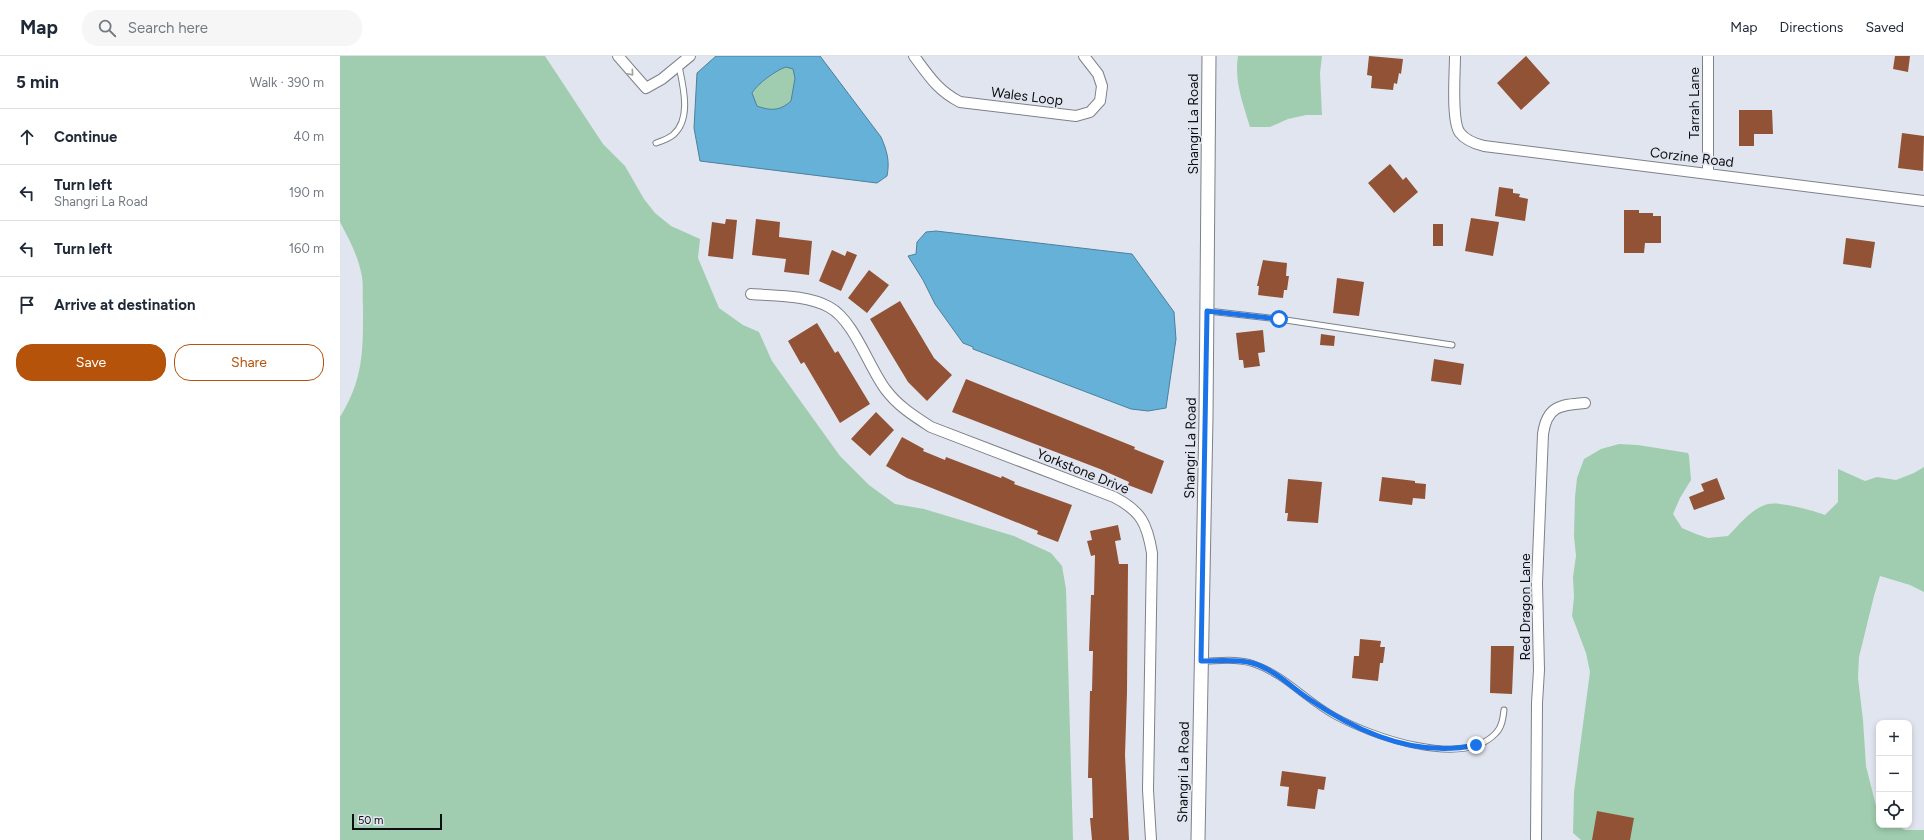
<!DOCTYPE html>
<html lang="en">
<head>
<meta charset="utf-8">
<style>
  :root { --surface:#fff; --page:#f6f6f7; --text:#1f2937; --muted:#747a83; --line:#e0e1e3; --accent:#b45309 }
  body { margin:0; font-family:Figtree,sans-serif; background:var(--page); color:var(--text) }
  .controls { position:absolute; right:12px; bottom:12px; display:grid; overflow:hidden; border-radius:8px; box-shadow:0 2px 6px #0003 }
  .controls button { width:36px; height:36px; display:grid; place-items:center; padding:0; border:0; border-bottom:1px solid var(--line); background:var(--surface); color:var(--text); font:20px sans-serif }
  .scale { position:absolute; left:12px; bottom:10px; width:90px; box-sizing:border-box; padding-left:4px; border:2px solid #0d0f12; border-top:0; font-size:11px; line-height:14px; white-space:nowrap; color:#0d0f12; -webkit-text-stroke:3px #e1e5ef; paint-order:stroke }
  .stop { position:absolute; width:12px; height:12px; margin:-9px; border:3px solid #1a73e8; border-radius:50%; background:#fff }
  .stop.end { background:#1a73e8; border-color:#fff; box-shadow:0 1px 4px #0008 }
  .list { margin:0; padding:0; list-style:none }
  h2 { display:flex; justify-content:space-between; align-items:center; height:52px; margin:0; padding:0 16px; font-size:17px }
  h2 small { font-size:13px; font-weight:400; color:var(--muted) }
  .list li { display:grid; grid-template-columns:26px 1fr auto; gap:12px; align-items:center; box-sizing:border-box; height:56px; padding:0 16px; border-top:1px solid var(--line) }
  .list b { display:block; font-size:15px; white-space:nowrap }
  .list p { margin:0; font-size:13px; white-space:nowrap; color:var(--muted) }
  .list em { font-size:13px; font-style:normal; color:var(--muted) }
  .actions { display:flex; gap:8px; padding:12px 16px }
  .actions a { flex:1; padding:9px 0; border:1px solid var(--accent); border-radius:16px; text-align:center; font-size:14px; color:var(--accent) }
  .actions .main { background:var(--accent); color:#fff }
  .icon { flex:none; width:22px; height:22px; fill:none; stroke:currentColor; stroke-width:2; stroke-linecap:round; stroke-linejoin:round }
  .map { position:relative; flex:none; width:1584px; height:784px; overflow:hidden }
  header { display:flex; align-items:center; gap:24px; box-sizing:border-box; height:56px; padding:0 20px; background:var(--surface); border-bottom:1px solid var(--line) }
  header strong { font-size:19px }
  nav { display:flex; gap:22px; margin-inline-start:auto; font-size:14px }
  .search { width:280px; height:36px; background:var(--page); display:flex; align-items:center; gap:10px; box-sizing:border-box; padding:0 14px; border-radius:16px; color:var(--muted); font-size:15px }
  main { display:flex }
  aside { flex:1; background:var(--surface) }
  .map>svg:first-child { display:block }
  .green { fill:#a0cdaf }
  .water { fill:#66b1d8; stroke:#4b809d; fill-rule:evenodd }
  .building { fill:#915236 }
  .lines { fill:none; stroke-linecap:round; stroke-linejoin:round }
  .service-casing { stroke:#7d818a; stroke-width:7 }
  .minor-casing { stroke:#7d818a; stroke-width:12 }
  .tertiary-casing { stroke:#7d818a; stroke-width:15 }
  .service { stroke:#fff; stroke-width:5 }
  .minor { stroke:#fff; stroke-width:10 }
  .tertiary { stroke:#fff; stroke-width:13 }
  .oneway { stroke:#9e9fa0 }
  .route { stroke:#1a73e8; stroke-width:5 }
  .labels { text-anchor:middle; stroke-width:3.5; stroke-linejoin:round; paint-order:stroke }
  .street-label { font-size:14px; fill:#0d0f12; stroke:#e1e5ef }
</style>
</head>
<body>
<header>
<strong>Map</strong>
<div class="search"><svg class="icon" aria-label="search" viewBox="0 0 24 24"><circle cx="10" cy="10" r="6"/><path d="M15 15l6 6"/></svg>Search here</div>
<nav><a>Map</a><a>Directions</a><a>Saved</a></nav>
</header>
<main>
<aside>
<h2>5 min<small>Walk · 390 m</small></h2>
<ul class="list">
<li><svg class="icon" aria-label="ahead" viewBox="0 0 24 24"><path d="M12 20V5M6 11l6-6 6 6"/></svg><div><b>Continue</b></div><em>40 m</em></li>
<li><svg class="icon" aria-label="left" viewBox="0 0 24 24"><path d="M17 20v-9H6M10 6l-5 5 5 5"/></svg><div><b>Turn left</b><p>Shangri La Road</p></div><em>190 m</em></li>
<li><svg class="icon" aria-label="left" viewBox="0 0 24 24"><path d="M17 20v-9H6M10 6l-5 5 5 5"/></svg><div><b>Turn left</b></div><em>160 m</em></li>
<li><svg class="icon" aria-label="arrive" viewBox="0 0 24 24"><path d="M6 21V4h12l-3 4 3 4H6"/></svg><div><b>Arrive at destination</b></div></li>
</ul>
<div class="actions"><a class="main">Save</a><a>Share</a></div>
</aside>
<div class="map">
<svg width="1584" height="784" viewBox="0 0 1584 784">
  <rect width="100%" height="100%" fill="#e1e5ef"/>
  <!-- green -->
  <path class="green" d="M0 0H205L263 88 285 110 304 143 315 157 331 170 360 183 358 202 379 252 403 269 419 276 432 305 454 336 500 400 529 429 555 448 584 453 674 480 711 497 722 510 726 533 733 784H0V361C24 322 23 294 23 250 22 239 24 227 21 216 17 198 9 183 0 166Z
    M898 0H982L980 17 982 59H966L948 63 930 71H910C903 47 894 26 898 0Z
    M446 11 453 13 455 22 451 45C440 55 431 55 417 50L412 37C417 28 436 14 446 11Z
    M1279 388 1298 389 1348 397 1349 400 1351 424 1340 442 1333 458 1342 472 1356 478 1368 482 1388 480C1399 469 1412 452 1428 448 1439 445 1475 455 1485 459L1498 446V413L1525 425 1537 421 1556 424 1574 417 1584 411V536L1570 529 1540 520 1534 540 1519 601 1518 622 1523 664 1526 710 1536 750 1539 754V769H1556L1565 774H1584V784H1241L1233 777 1234 736 1250 616 1246 597 1232 560 1234 541 1233 521 1236 500 1234 480 1235 441 1237 422 1244 403 1261 393Z"/>
  <!-- water -->
  <path class="water" d="M376 0H480L541 81C547 95 550 105 547 120L537 127 360 105 354 72 357 17ZM446 11 453 13 455 22 451 45C440 55 431 55 417 50L412 37C417 28 436 14 446 11Z
    M596 175 792 198 834 256 836 283 826 352 808 355 791 353 633 293V291L623 287 595 248 583 224 568 200 576 198 577 186 586 176Z"/>
  <!-- building -->
  <path class="building" d="M1029 0 1063 3 1061 18 1059 17 1057 28 1054 27 1053 34 1031 32 1032 20 1027 19Z
    M1186 0 1210 27 1181 54 1157 27Z
    M1555 0H1570L1568 16 1553 13Z
    M1399 54H1432L1433 78H1414V90H1399Z
    M1562 77 1584 80 1583 115 1558 112Z
    M1050 108 1063 124 1066 121 1078 136 1054 157 1028 127Z
    M1159 131 1173 133V137L1180 138 1179 141 1188 143 1185 165 1155 160Z
    M1284 154H1299V157H1313V160H1321V187H1305L1304 197H1284Z
    M1131 162 1159 166 1153 200 1125 195Z
    M386 163 397 164 393 203 368 200 372 166 385 168Z
    M416 163 440 166 439 181 472 185 469 219 444 216 446 203 412 199Z
    M1093 168H1103V190H1093Z
    M1506 182 1535 186 1531 212 1503 208Z
    M492 194 505 200 507 195 517 199 501 235 479 225Z
    M923 204 947 207 946 220H949L947 234H944L943 242 918 239 919 230H917Z
    M529 214 549 229 527 257 508 242Z
    M997 222 1024 226 1019 260 993 257Z
    M560 245 594 302 612 319 587 345 568 326 530 263Z
    M477 267 495 297 498 295 530 348 500 367 464 306 461 308 448 285Z
    M923 274 925 296 918 297 920 310 904 312 903 304H899L896 277Z
    M981 278 995 280 994 290 980 289Z
    M1094 303 1124 308 1121 329 1091 325Z
    M626 323 795 391 794 393 824 405 812 438 788 429 789 426 760 413 612 356Z
    M536 356 554 374 530 400 511 383Z
    M562 381 584 393 583 395 605 404 606 401 661 422 662 420 675 426 674 428 732 449 718 486 697 478 698 475 567 422 546 410Z
    M1042 421 1075 425V427L1086 428 1085 443 1073 442 1072 449 1039 445Z
    M1377 422 1385 443 1354 454 1349 441 1364 435 1361 428Z
    M948 423 982 426 978 467 947 465 948 457H945Z
    M778 469 781 484 775 485 779 508H788L787 636 785 699 789 784H752L750 762H753L752 722H748L750 635H752L753 595H749L751 539H754L755 499 751 500 747 485 752 484 750 475Z
    M1020 583 1041 585 1040 591H1045L1043 607H1040L1038 625 1012 622 1014 600H1019Z
    M1151 590H1174L1172 638 1150 637Z
    M942 715 986 721 984 734 978 733 975 753 947 750 949 731 940 730Z
    M1257 755 1294 762 1290 784H1252Z"/>
  <g class="lines">
    <defs>
      <path id="service" d="M316 87C322 85 328 83 333 79 352 63 343 30 339 10
        M868 255 939 263 1112 289
        M862 605C878 605 898 602 914 608 944 618 967 645 995 660 1031 680 1123 713 1156 677 1162 671 1163 662 1164 654"/>
      <path id="minor" d="M278 0 306 32 322 23 350 0
        M574 0C588 19 598 35 620 46L736 60 750 56 760 45 762 30 758 18 744 0
        M1115 0C1115 16 1111 66 1120 77 1126 85 1136 88 1144 90L1584 145
        M1368 0V118
        M411 238C436 240 467 239 489 251 514 264 529 312 546 334 558 350 574 360 591 371L774 441C801 455 807 467 812 497L808 734 811 784
        M1196 784 1197 647 1199 614 1197 527 1203 378C1207 350 1220 349 1245 347"/>
      <path id="tertiary" d="M858 784 866 361 869 0"/>
    </defs>
    <!-- service casing -->
    <use href="#service" class="service-casing"/>
    <!-- minor casing -->
    <use href="#minor" class="minor-casing"/>
    <!-- tertiary casing -->
    <use href="#tertiary" class="tertiary-casing"/>
    <!-- service -->
    <use href="#service" class="service"/>
    <!-- minor -->
    <use href="#minor" class="minor"/>
    <!-- tertiary -->
    <use href="#tertiary" class="tertiary"/>
  </g>
  <!-- one-way arrows -->
  <defs><path id="oneway-chevron" d="M-2-3.5L2.5 0L-2 3.5" fill="none" stroke-width="1.6" stroke-linecap="round" stroke-linejoin="round"/></defs>
  <use class="oneway" href="#oneway-chevron" transform="translate(291 17) rotate(49)"/>
  <g class="lines">
    <!-- route -->
    <path class="route" d="M939 263 867 255 861 605C878 605 896 603 912 607 934 613 951 631 969 643 1017 676 1077 702 1136 689"/>
  </g>
  <g class="labels">
    <!-- street labels -->
    <g class="street-label">
      <text transform="translate(687 40) rotate(7)" y="5">Wales Loop</text>
      <text transform="translate(1354 47) rotate(-90)" y="5">Tarrah Lane</text>
      <text transform="translate(853 68) rotate(-90)" y="5">Shangri La Road</text>
      <text transform="translate(1352 101) rotate(7)" y="5">Corzine Road</text>
      <text transform="translate(850 392) rotate(-89)" y="5">Shangri La Road</text>
      <text transform="translate(743 415) rotate(22)" y="5">Yorkstone Drive</text>
      <text transform="translate(1185 551) rotate(-90)" y="5">Red Dragon Lane</text>
      <text transform="translate(843 716) rotate(-89)" y="5">Shangri La Road</text>
    </g>
  </g>
</svg>
<div class="controls">
<button>+</button>
<button>−</button>
<button><svg class="icon" aria-label="locate" viewBox="0 0 24 24"><circle cx="12" cy="12" r="6"/><path d="M12 2v4M12 18v4M2 12h4M18 12h4"/></svg></button>
</div>
<div class="scale">50 m</div>
<div class="stop" style="left:939px;top:263px"></div>
<div class="stop end" style="left:1136px;top:689px"></div>
</div>
</main>
</body>
</html>
